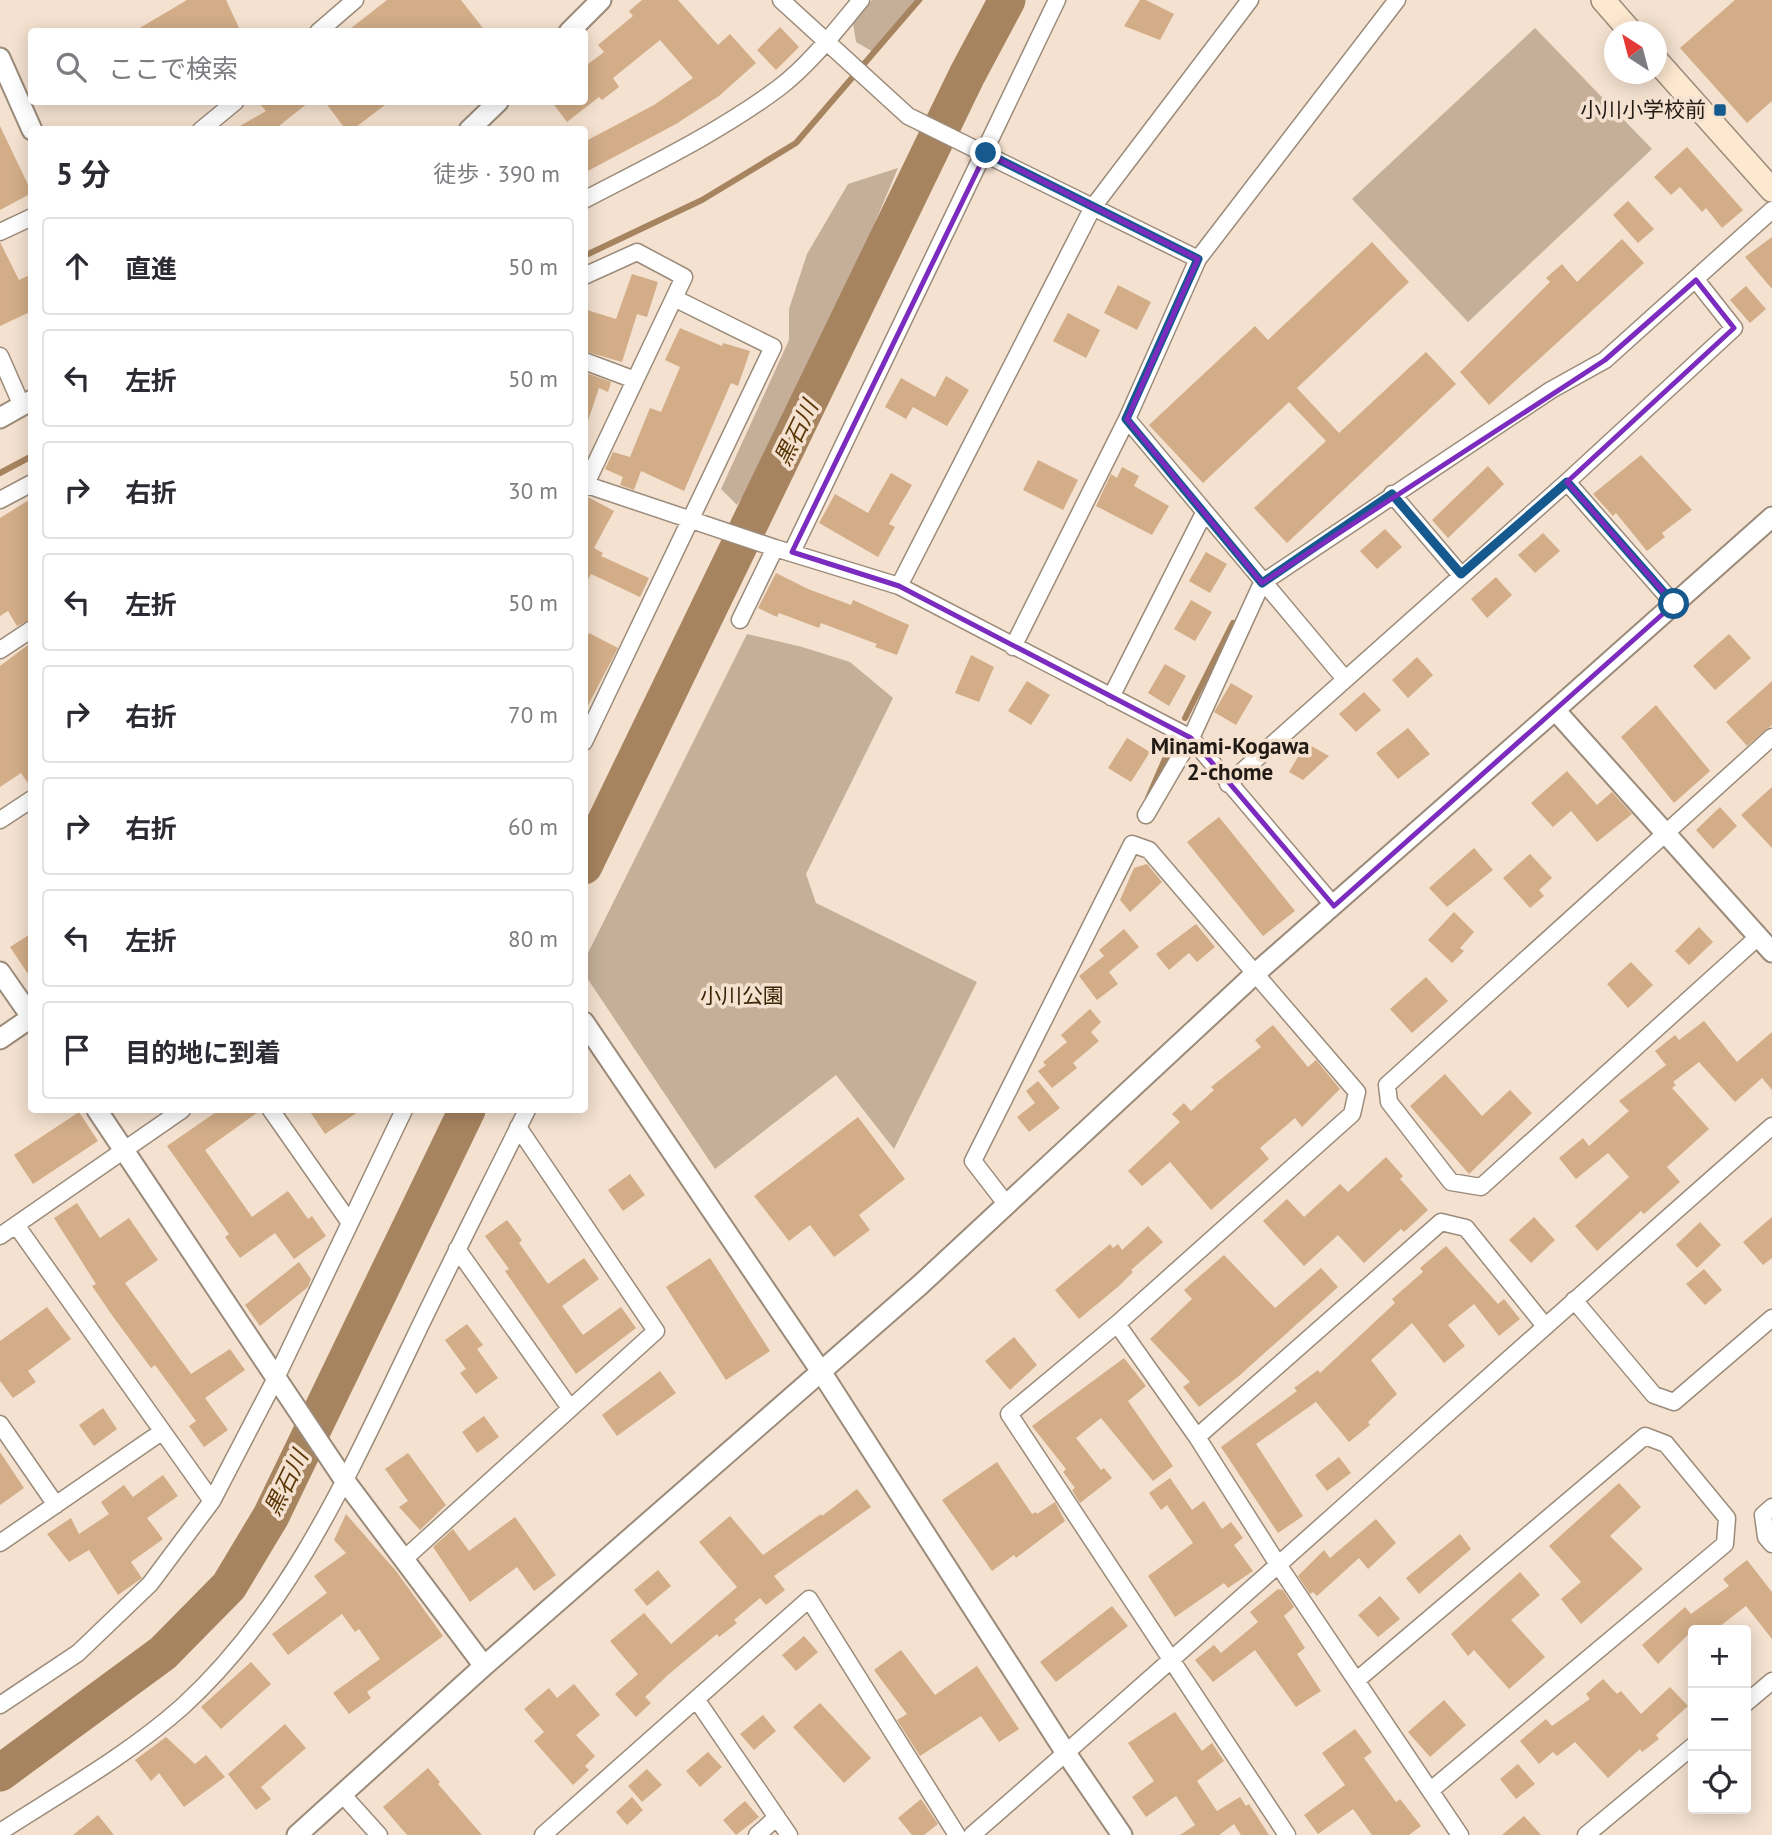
<!DOCTYPE html>
<html lang="ja">
<head>
<meta charset="utf-8">
<style>
  :root { --surface:#fff; --page:#f7f7f7; --text:#2b2b33; --muted:#7c7c81; --line:#e1e1e2 }
  body { margin:0; font-family:"PT Sans","Noto Sans JP",sans-serif; background:var(--page); color:var(--text) }
  .controls { position:absolute; right:21px; bottom:21px; display:grid; overflow:hidden; border-radius:7px; box-shadow:0 4px 18px #0003 }
  .controls button { width:63px; height:63px; display:grid; place-items:center; padding:0; border:0; border-bottom:2px solid var(--line); background:var(--surface); color:var(--text); font:35px sans-serif }
  .compass { position:absolute; left:1604px; top:21px; width:63px; height:63px; border-radius:50%; background:var(--surface); box-shadow:0 4px 18px #0003; rotate:324deg }
  .stop { position:absolute; width:21px; height:21px; margin:-16px; border:5px solid #15598e; border-radius:50%; background:#fff }
  .stop.end { background:#15598e; border-color:#fff; box-shadow:0 2px 7px #0008 }
  .list { margin:0; padding:0; list-style:none }
  h2 { display:flex; justify-content:space-between; align-items:center; height:91px; margin:0; padding:0 28px; font-size:30px }
  h2 small { font-size:23px; font-weight:400; color:var(--muted) }
  .list li { display:grid; grid-template-columns:46px 1fr auto; gap:21px; align-items:center; box-sizing:border-box; height:98px; margin:0 14px 14px; padding:0 14px; border:2px solid var(--line); border-radius:7px }
  .list b { display:block; font-size:26px; white-space:nowrap }
  .list em { font-size:23px; font-style:normal; color:var(--muted) }
  .icon { flex:none; width:38px; height:38px; fill:none; stroke:currentColor; stroke-width:2; stroke-linecap:round; stroke-linejoin:round }
  .map { position:relative; flex:none; width:1772px; height:1835px; overflow:hidden }
  .search { position:absolute; background:var(--surface); box-shadow:0 4px 18px #0003; left:28px; top:28px; width:560px; height:77px; display:flex; align-items:center; gap:18px; box-sizing:border-box; padding:0 24px; border-radius:7px; color:var(--muted); font-size:26px }
  .panel { position:absolute; background:var(--surface); box-shadow:0 4px 18px #0003; left:28px; top:126px; width:560px; height:987px; border-radius:7px }
  .map>svg:first-child { display:block }
  .green { fill:#c5af99 }
  .lines { fill:none; stroke-linecap:round; stroke-linejoin:round }
  .stream { stroke:#a78460; stroke-width:6 }
  .river { stroke:#a78460; stroke-width:37 }
  .building { fill:#d2ad88 }
  .minor-casing { stroke:#9b8b7a; stroke-width:19 }
  .tertiary-casing { stroke:#9b8b7a; stroke-width:23 }
  .secondary-casing { stroke:#9b8b7a; stroke-width:26 }
  .minor { stroke:#fff; stroke-width:16 }
  .tertiary { stroke:#fff; stroke-width:19 }
  .secondary { stroke:#fee8d0; stroke-width:23 }
  .route { stroke:#15598e; stroke-width:9 }
  .marked { fill:none; stroke:#7b2cbf; stroke-width:5; stroke-linejoin:round }
  .poi-dot { fill:#15598e; stroke:#f4e1cf; stroke-width:2.5 }
  .labels { text-anchor:middle; stroke-width:7; stroke-linejoin:round; paint-order:stroke }
  .poi-label { font-size:21px; fill:#221b15; stroke:#f4e1cf; text-anchor:end }
  .park-label { font-size:21px; fill:#3c2304; stroke:#f4e1cf }
  .water-label { font-size:23px; font-style:italic; fill:#5c3808; stroke:#f4e1cf }
  .neighbourhood-label { font-size:23px; font-weight:bold; fill:#221b15; stroke:#f4e1cf }
</style>
</head>
<body>
<div class="map">
<svg width="1772" height="1835" viewBox="0 0 1772 1835">
  <rect width="100%" height="100%" fill="#f4e1cf"/>
  <!-- green -->
  <path class="green" d="M872 0H923L875 53 856 42 853 23Z
    M1535 28 1652 149 1468 322 1352 199Z
    M898 168 847 289 769 458 737 505 721 489 789 340V309L807 254 848 184Z
    M747 634 802 647 850 662 893 698 806 874 816 903 977 982 894 1149 836 1075 715 1169 585 975V959Z"/>
  <g class="lines">
    <!-- stream -->
    <path class="stream" d="M584 256 702 200 796 143 919 0
      M0 473 32 456
      M1185 718 1233 623
      M1148 798 1171 745"/>
    <!-- river -->
    <path class="river" d="M584 866 967 75 1007 0
      M0 1773 163 1653 229 1586 271 1516 467 1110"/>
  </g>
  <!-- building -->
  <path class="building" d="M187 0H226L241 32H133Z
    M387 0H461L486 32H346Z
    M642 0H678L718 45 730 34 756 63 719 96 676 124 584 173V142L654 105 693 78 660 40 613 78 619 87 602 100 599 97 567 122 552 102H584V67L604 52 598 45 633 16 629 11Z
    M1140 0H1146L1174 14 1160 40 1124 26Z
    M1735 0H1772V101L1747 123 1680 48Z
    M780 27 799 47 776 70 757 50Z
    M258 102H309L274 130H233L266 111Z
    M325 102H389L352 130H346Z
    M0 126 32 193 0 210Z
    M1687 147 1743 210 1722 228 1706 208 1702 212 1680 187 1671 195 1654 177Z
    M1628 201 1654 229 1638 243 1613 215Z
    M1772 237V289L1745 257Z
    M1622 239 1644 263 1489 405 1460 372 1550 282 1546 278 1562 264 1577 282Z
    M0 242 19 280 32 274V311L0 326Z
    M1372 242 1409 282 1297 388 1339 433 1426 352 1456 384 1287 543 1254 508 1326 441 1289 402 1203 483 1149 425 1255 326 1268 340Z
    M632 274 658 282 647 317 637 314 622 362 584 351V309L616 319Z
    M1118 285 1151 302 1137 330 1104 313Z
    M1746 286 1766 309 1750 323 1730 300Z
    M1068 313 1100 330 1086 358 1053 341Z
    M680 328 722 346 723 343 750 351 738 386 731 383 684 491 641 471 634 490 620 485 623 477 605 469 613 452 630 457 650 408 661 412 680 367 665 360Z
    M584 372 611 382 608 392 599 388 588 421H584Z
    M946 376 969 390 947 426 913 407 906 419 885 407 901 378 935 397Z
    M1641 455 1692 510 1662 533 1665 537 1647 551 1616 513 1613 516 1593 494Z
    M1038 460 1078 480 1063 510 1023 490Z
    M1488 466 1504 484 1448 538 1432 520Z
    M1122 467 1139 476 1134 486 1169 506 1152 535 1096 506 1111 474 1117 478Z
    M891 473 912 485 889 524 895 527 878 557 819 523 835 494 868 513Z
    M588 497 614 511 594 548 603 553 601 556 649 578 640 597 591 574 584 587V498Z
    M32 498V619L17 626 8 611 0 616V518Z
    M1385 529 1402 547 1377 569 1360 551Z
    M1543 533 1560 551 1535 573 1518 555Z
    M1206 552 1227 564 1210 593 1189 581Z
    M776 573 808 589 851 605 853 600 909 625 897 655 875 647 877 644 821 623 819 628 779 613 777 617 758 608Z
    M1496 577 1512 595 1487 618 1471 599Z
    M1191 600 1212 612 1195 641 1174 629Z
    M589 633 618 648 584 713V643Z
    M1729 634 1751 658 1715 690 1693 666Z
    M32 642V789L21 773 0 787V666Z
    M971 655 994 667 979 702 955 693Z
    M1417 657 1433 675 1408 698 1392 680Z
    M1165 664 1186 676 1169 706 1148 693Z
    M1027 681 1050 695 1031 725 1008 711Z
    M1772 681V725L1747 746 1726 722Z
    M1231 683 1253 696 1236 725 1214 712Z
    M1364 692 1381 710 1356 732 1339 714Z
    M1656 705 1710 771 1674 803 1621 737Z
    M1408 728 1430 754 1398 779 1376 753Z
    M1127 738 1150 752 1131 782 1108 768Z
    M1306 743 1329 756 1303 780 1289 772Z
    M1567 771 1597 805 1612 792 1632 814 1597 842 1571 811 1553 827 1531 803Z
    M1772 787V848L1741 815Z
    M1720 807 1737 826 1713 849 1696 830Z
    M1219 817 1295 911 1263 936 1187 842Z
    M1474 848 1493 870 1447 907 1429 888Z
    M1530 854 1552 878 1539 890 1544 896 1530 908 1503 878Z
    M1147 864 1162 882 1130 912 1120 900 1134 868Z
    M1454 912 1474 932 1460 948 1464 951 1452 963 1428 940Z
    M1196 924 1215 947 1197 962 1189 953 1169 970 1156 954Z
    M1699 927 1713 942 1689 965 1675 951Z
    M1124 929 1139 947 1109 972 1118 984 1097 1000 1079 976 1104 956 1099 950Z
    M32 933V980L10 947Z
    M1631 962 1653 985 1628 1008 1607 984Z
    M1426 977 1448 1001 1412 1033 1390 1009Z
    M1090 1009 1101 1022 1091 1032 1099 1041 1073 1063 1077 1068 1052 1088 1038 1071 1046 1065 1043 1062 1067 1042 1061 1035Z
    M1704 1021 1737 1062 1772 1032V1090L1762 1078 1735 1102 1699 1062 1673 1082 1676 1085 1672 1088 1709 1129 1667 1167 1680 1182 1644 1214 1641 1211 1597 1251 1575 1226 1629 1177 1608 1153 1576 1179 1559 1158 1583 1138 1589 1146 1629 1111 1619 1101 1666 1065 1655 1051 1675 1035 1679 1040Z
    M1273 1025 1308 1067 1316 1060 1340 1089 1302 1127 1295 1118 1260 1148 1269 1159 1211 1210 1170 1162 1142 1186 1128 1171 1180 1122 1172 1114 1184 1103 1191 1111 1214 1090 1211 1087 1261 1047 1255 1040Z
    M1445 1074 1482 1116 1510 1090 1532 1113 1469 1174 1410 1106Z
    M1038 1081 1060 1108 1029 1132 1017 1117 1035 1103 1026 1091Z
    M219 1110H261L205 1150 252 1217 288 1191 308 1219 312 1216 326 1236 294 1259 275 1233 240 1258 225 1237 229 1234 167 1146Z
    M309 1110H361L325 1134Z
    M79 1112 98 1141 33 1184 14 1155Z
    M858 1117 905 1179 859 1215 870 1230 834 1257 810 1225 789 1241 754 1196Z
    M1386 1157 1403 1176 1400 1179 1428 1210 1404 1232 1401 1229 1364 1263 1338 1235 1304 1266 1263 1221 1287 1199 1304 1217 1340 1184 1348 1192Z
    M630 1174 645 1195 623 1211 608 1190Z
    M77 1203 100 1238 129 1218 158 1260 125 1283 191 1374 230 1349 245 1370 205 1398 228 1430 204 1447 189 1426 196 1421 155 1365 151 1368 114 1318 92 1286 96 1284 54 1218Z
    M1534 1217 1555 1240 1531 1263 1509 1240Z
    M1772 1217V1258L1763 1265 1743 1242Z
    M507 1220 522 1240 519 1243 548 1284 584 1258 599 1279 562 1306 583 1335 621 1307 636 1328 576 1374 505 1271 509 1269 485 1236Z
    M1700 1222 1721 1245 1697 1268 1676 1245Z
    M1148 1226 1163 1242 1131 1270 1133 1272 1119 1286 1079 1319 1055 1290 1110 1244 1113 1248 1118 1244 1122 1250Z
    M1446 1246 1498 1304 1504 1299 1520 1319 1499 1336 1474 1304 1448 1325 1465 1346 1444 1363 1412 1323 1371 1360 1397 1394 1368 1422 1370 1425 1349 1442 1316 1402 1256 1444 1303 1516 1278 1533 1221 1447 1297 1391 1294 1388 1318 1370 1320 1373 1395 1303 1392 1299 1423 1272 1420 1268Z
    M1224 1255 1275 1308 1321 1268 1338 1287 1239 1376 1199 1407 1183 1387 1190 1382 1150 1339 1192 1299 1184 1290Z
    M710 1258 770 1351 726 1380 666 1287Z
    M299 1262 311 1279 308 1287 260 1326 245 1305Z
    M1704 1269 1722 1290 1705 1305 1686 1284Z
    M47 1307 71 1339 28 1371 36 1382 13 1398 0 1381V1341Z
    M467 1324 483 1345 477 1349 498 1378 476 1394 460 1373 466 1369 445 1340Z
    M1014 1337 1037 1365 1010 1390 985 1361Z
    M1124 1358 1146 1386 1128 1401 1173 1466 1153 1481 1101 1418 1076 1438 1101 1470 1104 1468 1112 1478 1080 1503 1072 1490 1075 1488 1063 1472 1066 1469 1032 1426Z
    M660 1371 676 1393 617 1436 602 1415Z
    M103 1408 117 1429 94 1446 79 1425Z
    M484 1416 499 1437 477 1453 462 1432Z
    M0 1452 24 1488 0 1505Z
    M408 1453 446 1505 420 1530 399 1507 408 1501 385 1469Z
    M1339 1457 1351 1473 1327 1491 1315 1475Z
    M997 1462 1032 1514 1036 1512 1037 1514 1055 1502 1065 1521 1016 1558 1014 1555 992 1571 942 1500Z
    M163 1475 178 1496 147 1518 163 1539 131 1562 142 1578 118 1595 89 1550 69 1562 47 1534 71 1518 79 1534 109 1514 101 1502 124 1485 133 1497Z
    M1170 1478 1192 1510 1204 1501 1222 1529 1231 1522 1243 1538 1234 1545 1253 1571 1228 1588 1224 1583 1175 1617 1148 1576 1193 1543 1167 1505 1161 1510 1149 1493Z
    M1619 1483 1641 1507 1610 1536 1643 1569 1581 1624 1561 1599 1581 1582 1549 1546Z
    M857 1489 871 1507 774 1576 785 1590 766 1605 760 1598 734 1620 737 1623 719 1637 717 1634 669 1674 645 1697 651 1703 636 1717 615 1694 638 1674 610 1641 644 1613 671 1644 737 1587 699 1542 730 1516 763 1555 821 1514 822 1516Z
    M346 1514 396 1571 443 1636 367 1692 371 1698 349 1714 333 1693 380 1659 359 1629 355 1632 342 1614 288 1655 272 1634 327 1593 314 1576 346 1553 334 1540Z
    M515 1517 556 1575 534 1591 517 1567 470 1602 433 1547 453 1529 469 1551Z
    M1376 1519 1396 1543 1368 1569 1359 1558 1317 1596 1313 1592 1310 1594 1298 1576 1324 1550 1330 1558Z
    M1460 1534 1471 1549 1419 1594 1406 1578Z
    M1747 1560 1772 1592V1639L1746 1606 1715 1630H1693L1658 1664 1642 1645 1685 1607 1691 1614 1729 1586 1723 1579Z
    M658 1570 671 1586 647 1606 634 1590Z
    M1520 1572 1540 1595 1511 1620 1545 1657 1509 1689 1474 1650 1468 1656 1451 1634Z
    M1278 1589 1283 1590 1294 1607 1284 1616 1305 1648 1297 1654 1321 1691 1296 1707 1255 1650 1213 1682 1195 1660 1214 1645 1221 1653 1258 1622 1250 1612Z
    M1380 1596 1400 1619 1378 1637 1358 1615Z
    M1112 1606 1128 1626 1056 1682 1040 1662Z
    M804 1636 818 1652 796 1671 782 1655Z
    M901 1650 935 1695 977 1666 1019 1729 999 1742 981 1716 920 1756 897 1720 907 1714 874 1670Z
    M251 1662 271 1684 221 1729 201 1707Z
    M1603 1679 1617 1694 1621 1691 1641 1714 1670 1687 1688 1706 1656 1735 1659 1739 1642 1752 1640 1749 1608 1778 1575 1742 1557 1756 1553 1752 1539 1764 1520 1741 1546 1719 1552 1726 1590 1699 1586 1694Z
    M574 1684 600 1715 576 1735 595 1756 585 1766 589 1770 573 1785 534 1741 544 1732 524 1709 549 1688 557 1698Z
    M1444 1700 1466 1725 1430 1757 1408 1732Z
    M820 1703 871 1758 844 1783 793 1727Z
    M1175 1712 1202 1751 1212 1743 1224 1761 1197 1781 1217 1811 1240 1797 1246 1806 1249 1804 1269 1835H1241L1234 1824 1219 1835H1180L1195 1825 1176 1796 1146 1817 1132 1797 1154 1781 1128 1743Z
    M763 1715 776 1731 754 1750 740 1734Z
    M285 1724 306 1748 261 1787 271 1799 256 1810 228 1774Z
    M1355 1729 1372 1752 1364 1758 1396 1802 1400 1799 1421 1826 1409 1835H1372L1353 1809 1318 1834 1304 1815 1345 1785 1322 1753Z
    M166 1737 195 1764 206 1755 225 1777 184 1807 159 1773 151 1781 135 1760Z
    M708 1752 722 1767 700 1787 686 1771Z
    M1518 1764 1535 1784 1516 1799 1500 1779Z
    M428 1768 440 1782 438 1784 482 1835H407L383 1807Z
    M647 1769 662 1785 642 1802 628 1786Z
    M632 1797 643 1810 627 1825 616 1812Z
    M921 1799 938 1824 924 1835H912L898 1818Z
    M745 1801 759 1817 736 1835 723 1820Z
    M98 1815 114 1835H73Z
    M1524 1816 1541 1835H1502Z"/>
  <g class="lines">
    <defs>
      <path id="minor" d="M781 0 908 116 1198 259
        M318 32 355 0
        M201 130 235 102
        M584 200C651 165 720 132 780 87 811 63 836 30 861 0
        M0 232 32 217
        M584 276 637 252 684 277 584 488
        M0 356 22 406
        M584 361 635 380
        M1127 419 1345 679
        M1567 482 1674 604
        M584 484 775 548 899 586 1191 738 1334 906
        M1392 494 1460 574
        M0 500 32 483
        M792 552 1057 0
        M899 586 1093 207 1250 0
        M740 620 775 548
        M1013 647 1127 419 1198 259 1397 0
        M0 650 32 629
        M1111 697 1204 513
        M584 742 773 347 674 298
        M1228 784 1567 482 1734 328 1696 280
        M1146 815 1191 738 1262 583 1551 390 1605 360 1772 210
        M0 820 32 799
        M1758 937 1481 1187 1451 1182 1389 1102 1387 1085 1772 737
        M271 1110 350 1223
        M1007 1205 973 1161 1132 844 1149 850 1357 1092 1352 1114 1117 1324 1009 1414 1287 1835
        M16 1225 212 1501
        M0 1236 182 1110
        M457 1249 570 1408
        M1574 1300 1654 1395 1674 1402 1772 1318
        M1117 1324 1197 1437 1279 1566 1460 1835
        M0 1424 56 1505
        M1197 1437 1441 1222 1466 1228 1545 1326
        M1772 1507 1763 1515 1766 1537 1772 1544
        M0 1543 160 1433
        M403 1560 656 1331 518 1127
        M1357 1680 1645 1436 1666 1444 1727 1518 1725 1544 1431 1790
        M696 1699 789 1835
        M1746 1703 1772 1681
        M0 1705 78 1653 150 1584 212 1501 276 1378 404 1110
        M342 1794 379 1835
        M0 1832C62 1792 128 1755 183 1706 290 1608 348 1475 410 1347 448 1267 488 1189 527 1110
        M543 1835 809 1599 957 1835
        M757 1835 777 1817
        M972 1835C1241 1601 1504 1361 1772 1126
        M1586 1835 1693 1746"/>
      <path id="tertiary" d="M569 32 601 0
        M0 58 32 130
        M469 130 498 102
        M0 418 32 400
        M1555 710 1772 517
        M0 972 32 1018
        M584 1022 820 1370 1066 1753 1122 1835
        M0 1039 32 1017
        M97 1110 345 1481 484 1666
        M297 1835 484 1666 920 1285 1257 972 1555 710 1772 952"/>
      <path id="secondary" d="M1603 0 1631 32
        M1656 60 1772 190"/>
    </defs>
    <!-- minor casing -->
    <use href="#minor" class="minor-casing"/>
    <!-- tertiary casing -->
    <use href="#tertiary" class="tertiary-casing"/>
    <!-- secondary casing -->
    <use href="#secondary" class="secondary-casing"/>
    <!-- minor -->
    <use href="#minor" class="minor"/>
    <!-- tertiary -->
    <use href="#tertiary" class="tertiary"/>
    <!-- secondary -->
    <use href="#secondary" class="secondary"/>
  </g>
  <g class="lines">
    <!-- route -->
    <path class="route" d="M986 153 1198 259 1126 419 1262 583 1392 494 1461 574 1567 482 1674 604"/>
  </g>
  <!-- marked area -->
  <path class="marked" d="M986 153 1198 259 1127 419 1262 583 1605 360 1696 280 1734 328 1567 482 1674 604 1334 906 1191 738 899 586 792 552Z"/>
  <!-- markers -->
  <rect class="poi-dot" x="1713" y="103" width="14" height="14" rx="3.5"/>
  <g class="labels">
    <!-- poi labels -->
    <g class="poi-label">
      <text x="1706" y="117">小川小学校前</text>
    </g>
    <!-- park labels -->
    <g class="park-label">
      <text x="742" y="1003">小川公園</text>
    </g>
    <!-- water labels -->
    <g class="water-label">
      <text transform="translate(796 433) rotate(-64)" y="8">黒石川</text>
      <text transform="translate(286 1483) rotate(-64)" y="8">黒石川</text>
    </g>
    <!-- neighbourhood labels -->
    <g class="neighbourhood-label">
      <text x="1230" y="754">Minami-Kogawa<tspan x="1230" dy="26">2-chome</tspan></text>
    </g>
  </g>
</svg>
<div class="controls">
<button>+</button>
<button>−</button>
<button><svg class="icon" aria-label="locate" viewBox="0 0 24 24"><circle cx="12" cy="12" r="6"/><path d="M12 2v4M12 18v4M2 12h4M18 12h4"/></svg></button>
</div>
<svg class="compass" viewBox="-18 -18 36 36"><path d="M0-13l5 13h-10z" fill="#e53935"/><path d="M0 13l5-13h-10z" fill="#7c7c81"/></svg>
<div class="stop" style="left:1674px;top:604px"></div>
<div class="stop end" style="left:986px;top:153px"></div>
<div class="search"><svg class="icon" aria-label="search" viewBox="0 0 24 24"><circle cx="10" cy="10" r="6"/><path d="M15 15l6 6"/></svg>ここで検索</div>
<section class="panel">
<h2>5 分<small>徒歩 · 390 m</small></h2>
<ul class="list">
<li><svg class="icon" aria-label="ahead" viewBox="0 0 24 24"><path d="M12 20V5M6 11l6-6 6 6"/></svg><div><b>直進</b></div><em>50 m</em></li>
<li><svg class="icon" aria-label="left" viewBox="0 0 24 24"><path d="M17 20v-9H6M10 6l-5 5 5 5"/></svg><div><b>左折</b></div><em>50 m</em></li>
<li><svg class="icon" aria-label="right" viewBox="0 0 24 24"><path d="M7 20v-9h11M14 6l5 5-5 5"/></svg><div><b>右折</b></div><em>30 m</em></li>
<li><svg class="icon" aria-label="left" viewBox="0 0 24 24"><path d="M17 20v-9H6M10 6l-5 5 5 5"/></svg><div><b>左折</b></div><em>50 m</em></li>
<li><svg class="icon" aria-label="right" viewBox="0 0 24 24"><path d="M7 20v-9h11M14 6l5 5-5 5"/></svg><div><b>右折</b></div><em>70 m</em></li>
<li><svg class="icon" aria-label="right" viewBox="0 0 24 24"><path d="M7 20v-9h11M14 6l5 5-5 5"/></svg><div><b>右折</b></div><em>60 m</em></li>
<li><svg class="icon" aria-label="left" viewBox="0 0 24 24"><path d="M17 20v-9H6M10 6l-5 5 5 5"/></svg><div><b>左折</b></div><em>80 m</em></li>
<li><svg class="icon" aria-label="arrive" viewBox="0 0 24 24"><path d="M6 21V4h12l-3 4 3 4H6"/></svg><div><b>目的地に到着</b></div></li>
</ul>
</section>
</div>
</body>
</html>
